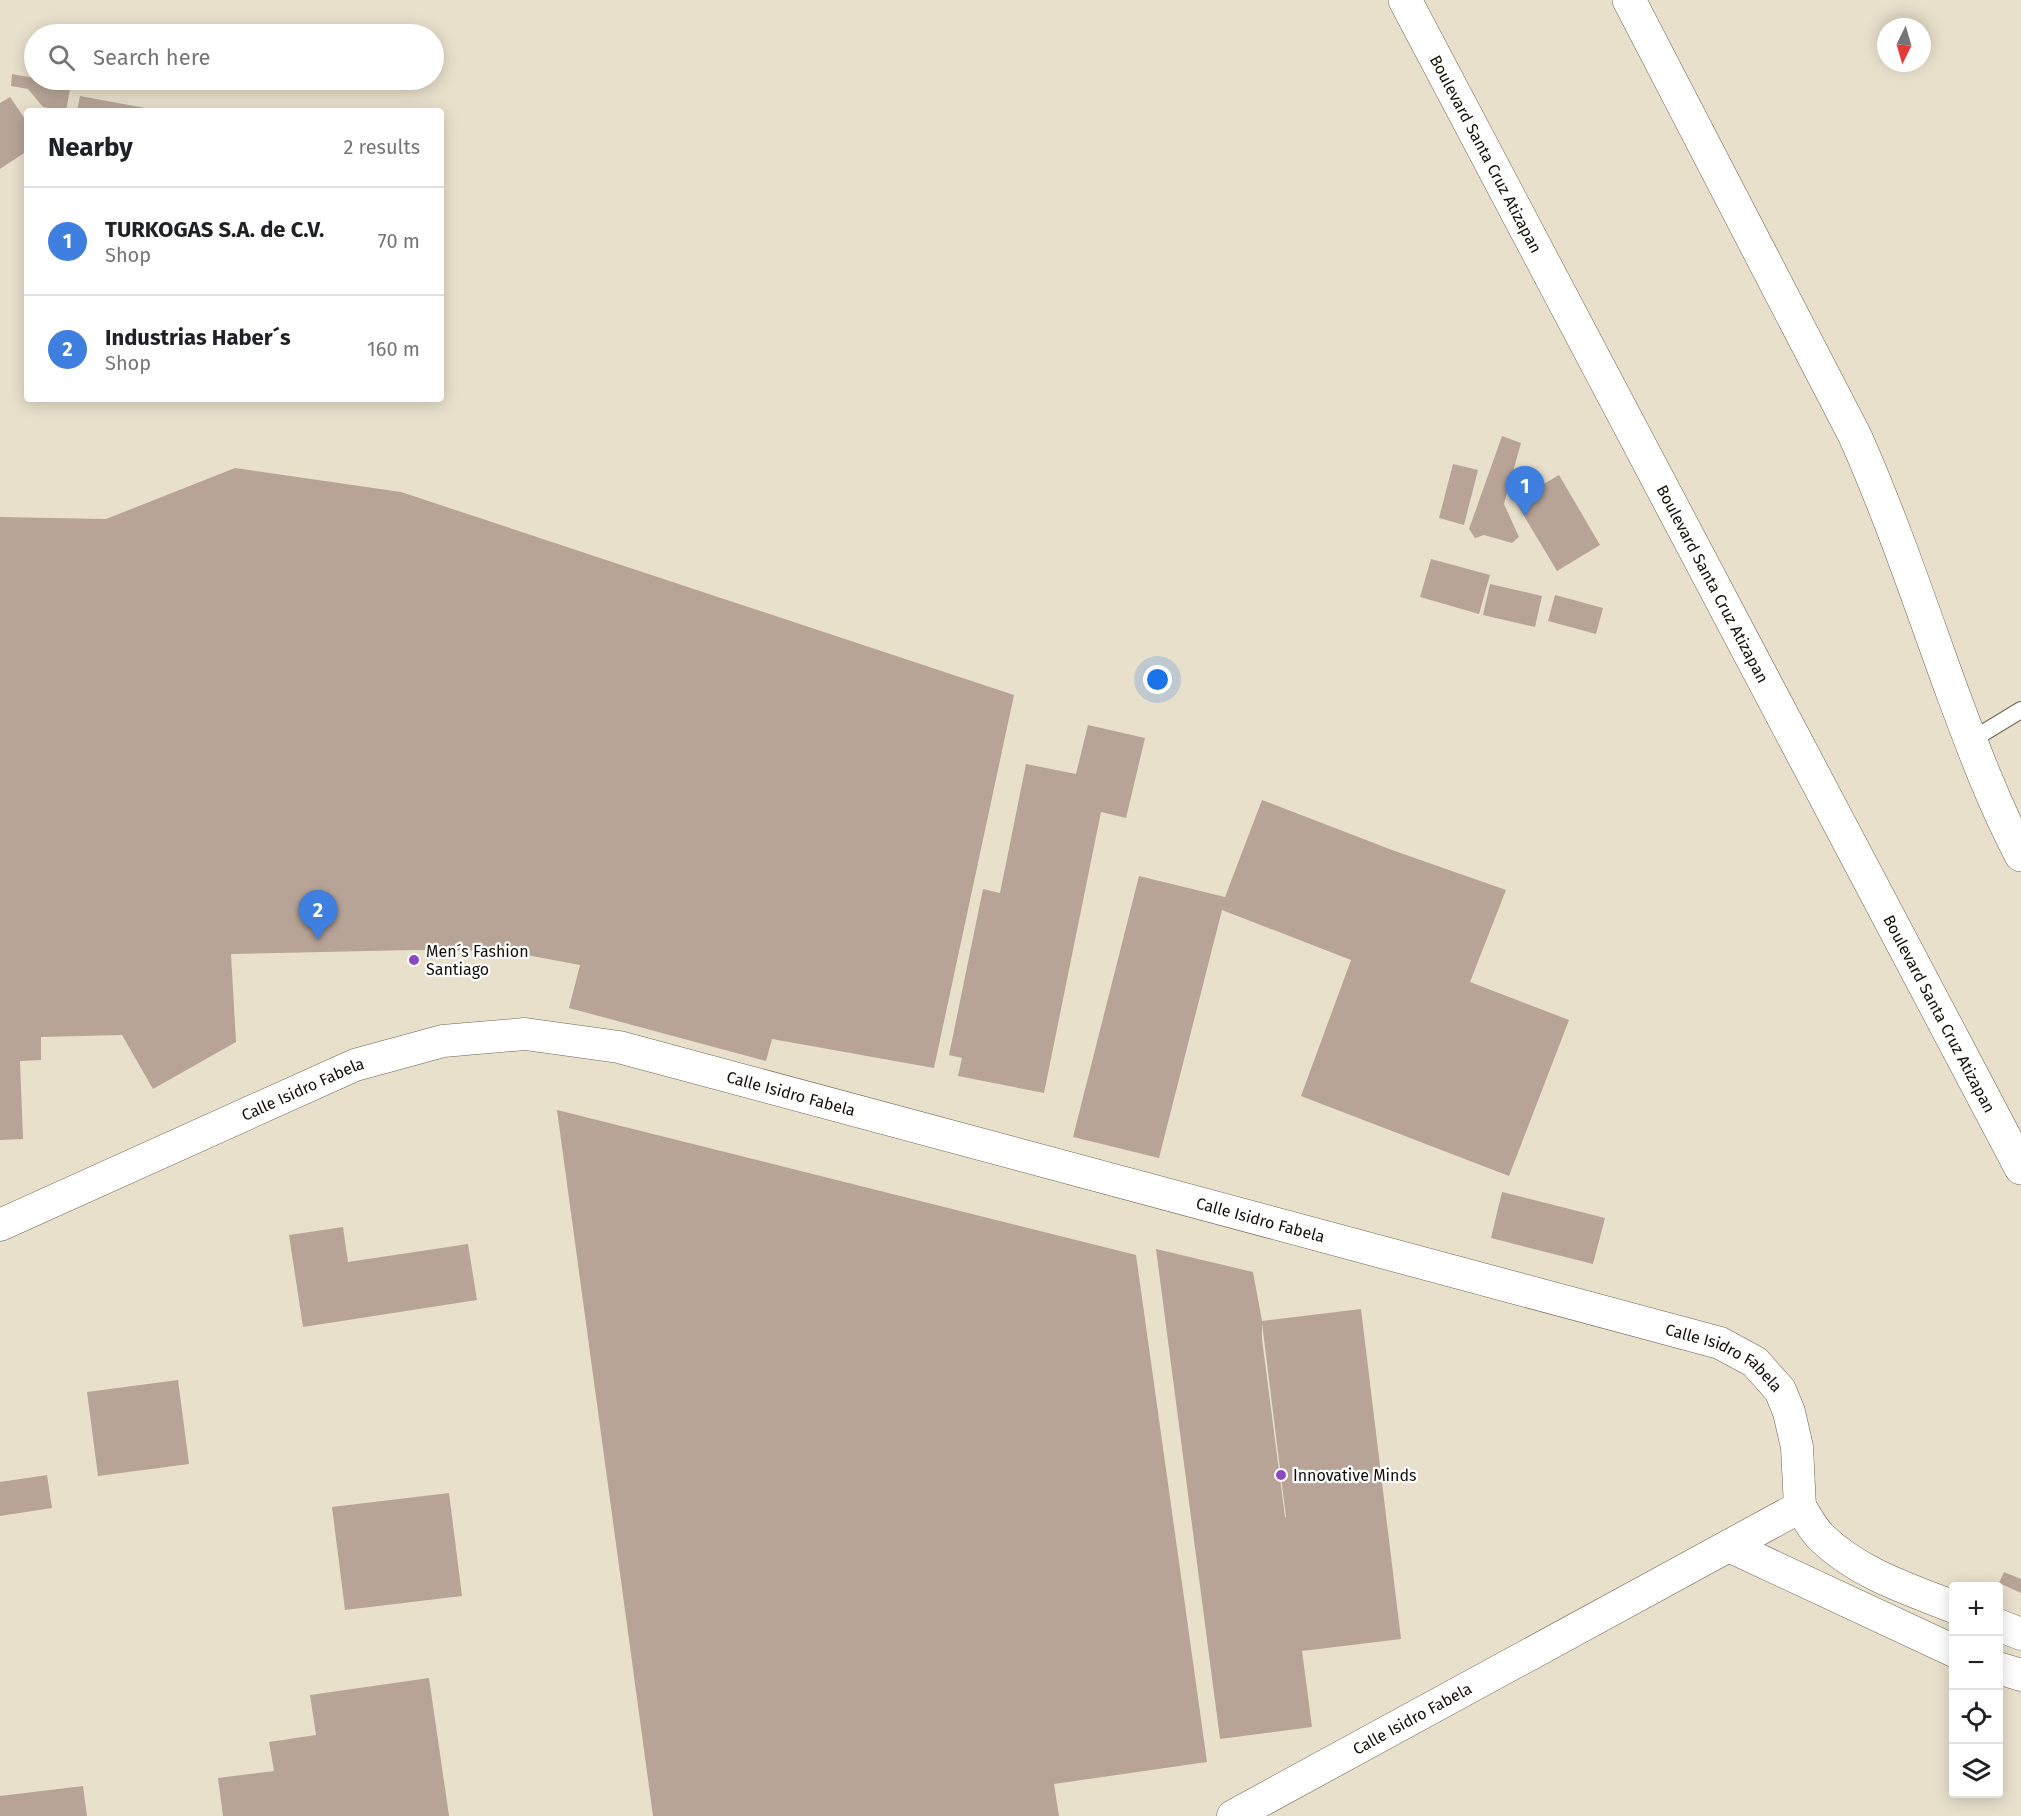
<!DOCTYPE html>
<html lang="en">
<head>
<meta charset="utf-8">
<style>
  :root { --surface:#fff; --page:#f2f2f2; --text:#202124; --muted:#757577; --line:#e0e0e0; --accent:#db2777 }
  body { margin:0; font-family:"Fira Sans",sans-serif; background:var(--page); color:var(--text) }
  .controls { position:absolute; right:18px; bottom:18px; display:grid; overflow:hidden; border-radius:6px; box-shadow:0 3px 15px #0003 }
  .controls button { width:54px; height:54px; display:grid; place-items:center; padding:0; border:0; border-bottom:2px solid var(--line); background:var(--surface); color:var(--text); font:30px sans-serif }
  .compass { position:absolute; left:1877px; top:18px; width:54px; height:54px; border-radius:50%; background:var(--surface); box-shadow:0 3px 15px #0003; rotate:185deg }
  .you { position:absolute; left:1158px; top:680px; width:21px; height:21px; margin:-15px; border:4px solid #fff; border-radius:50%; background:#1a73e8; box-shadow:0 0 0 9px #1a73e833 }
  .badge { display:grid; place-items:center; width:39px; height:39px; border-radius:50%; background:var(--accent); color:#fff; font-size:20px; font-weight:700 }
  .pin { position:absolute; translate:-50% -50px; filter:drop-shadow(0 2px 3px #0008) }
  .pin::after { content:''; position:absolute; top:32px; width:21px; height:18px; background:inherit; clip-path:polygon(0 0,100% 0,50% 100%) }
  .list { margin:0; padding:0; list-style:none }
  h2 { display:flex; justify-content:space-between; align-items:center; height:78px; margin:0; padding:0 24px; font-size:26px }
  h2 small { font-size:20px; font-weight:400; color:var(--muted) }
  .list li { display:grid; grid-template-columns:39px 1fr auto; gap:18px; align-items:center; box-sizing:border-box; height:108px; padding:0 24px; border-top:2px solid var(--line) }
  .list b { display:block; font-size:22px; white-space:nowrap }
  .list p { margin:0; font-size:20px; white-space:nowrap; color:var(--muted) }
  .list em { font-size:20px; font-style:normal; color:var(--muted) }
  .icon { flex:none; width:33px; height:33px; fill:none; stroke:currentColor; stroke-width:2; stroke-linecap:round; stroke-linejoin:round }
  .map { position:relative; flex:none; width:2021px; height:1816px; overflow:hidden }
  .search { position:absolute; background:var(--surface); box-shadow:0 3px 15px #0003; left:24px; top:24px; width:420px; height:66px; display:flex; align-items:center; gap:15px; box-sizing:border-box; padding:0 21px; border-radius:33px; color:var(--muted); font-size:22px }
  .panel { position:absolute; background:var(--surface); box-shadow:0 3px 15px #0003; left:24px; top:108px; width:420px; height:294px; border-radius:6px }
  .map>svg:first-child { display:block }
  .building { fill:#b7a496; fill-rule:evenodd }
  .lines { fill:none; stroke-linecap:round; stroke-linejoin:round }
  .service-casing { stroke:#6d6553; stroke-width:18 }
  .minor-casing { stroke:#6d6553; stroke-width:33 }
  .secondary-casing { stroke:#6d6553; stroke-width:34 }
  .service { stroke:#fff; stroke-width:16 }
  .minor { stroke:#fff; stroke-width:32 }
  .secondary { stroke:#fff; stroke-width:33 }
  .poi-dot { fill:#8a49be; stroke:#fff; stroke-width:2 }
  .labels { text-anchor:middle; stroke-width:4.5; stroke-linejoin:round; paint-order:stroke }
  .street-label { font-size:16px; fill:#120f08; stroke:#fff }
  .poi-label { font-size:16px; fill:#120f08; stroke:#fff; text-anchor:start }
</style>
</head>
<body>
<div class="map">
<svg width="2021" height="1816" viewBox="0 0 2021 1816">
  <rect width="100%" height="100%" fill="#e8e0cb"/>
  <!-- building -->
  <path class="building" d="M12 74 34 78V80L71 84 66 111 43 107 28 89 11 86Z
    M80 96 145 108 144 111H77Z
    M10 97 27 122V151L0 169V103Z
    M1502 436 1521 443 1504 504 1519 537 1512 543 1484 535 1475 538 1469 529Z
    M1453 464 1478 470 1464 525 1439 518Z
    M235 468 401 492 1014 695 934 1068 772 1039 766 1061 569 1008 580 965 505 951 413 950 231 954 236 1042 153 1089 122 1035 41 1037V1060L20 1061 23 1139 0 1140V517L106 519Z
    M1559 475 1600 545 1557 571 1515 501Z
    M1431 559 1490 575 1479 614 1420 597Z
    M1490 584 1542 596 1535 627 1483 615Z
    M1555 595 1603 608 1596 634 1548 621Z
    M1088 725 1145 738 1126 818 1101 812 1044 1093 958 1076 962 1058 949 1055 983 889 1000 893 1026 764 1076 774Z
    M1262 800 1392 850 1506 890 1470 982 1569 1020 1509 1176 1301 1096 1351 960 1222 910 1159 1158 1073 1137 1139 876 1225 897Z
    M557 1110 1136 1255 1207 1762 1054 1784 1059 1816H653Z
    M1502 1192 1605 1218 1593 1264 1491 1238Z
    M343 1227 348 1262 468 1244 477 1300 303 1327 289 1235Z
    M1156 1249 1253 1272 1262 1321 1361 1309 1401 1639 1302 1651 1312 1727 1220 1739ZM1262 1323 1286 1517H1285L1262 1339Z
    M178 1380 189 1464 98 1476 87 1392Z
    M47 1475 52 1508 0 1516V1482Z
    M449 1493 462 1596 345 1610 332 1507Z
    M2004 1572 2021 1579V1593L1999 1583Z
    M429 1678 449 1816H223L218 1778 274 1771 269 1742 316 1735 310 1695Z
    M83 1786 87 1816H0V1796Z"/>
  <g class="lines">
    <defs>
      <path id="service" d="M1970 741 2021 710"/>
      <g id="minor">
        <path id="s1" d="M0 1225 355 1065 443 1041 525 1034 619 1047 1720 1343 1755 1362 1780 1390 1789 1412 1797 1447 1800 1507"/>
        <path d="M1800 1507C1807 1517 1813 1530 1822 1538 1858 1573 1908 1589 1954 1607"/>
        <path d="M1729 1546 1954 1651"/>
        <path d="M1998 1625 2021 1634"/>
        <path d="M1998 1668 2021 1675"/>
        <path id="s2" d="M1233 1816 1800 1507"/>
      </g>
      <g id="secondary">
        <path id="s3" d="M1405 0 2021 1168"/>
        <path d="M1629 0 1855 436C1891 517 1919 600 1949 683 1971 742 1992 800 2021 855"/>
      </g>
    </defs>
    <!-- service casing -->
    <use href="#service" class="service-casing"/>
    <!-- minor casing -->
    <use href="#minor" class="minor-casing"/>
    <!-- secondary casing -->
    <use href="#secondary" class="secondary-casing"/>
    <!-- service -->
    <use href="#service" class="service"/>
    <!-- minor -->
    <use href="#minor" class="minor"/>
    <!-- secondary -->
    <use href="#secondary" class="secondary"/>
  </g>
  <!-- markers -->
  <g class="poi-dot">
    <circle cx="414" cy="960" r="6"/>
    <circle cx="1281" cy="1475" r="6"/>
  </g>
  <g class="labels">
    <!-- street labels -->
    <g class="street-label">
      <text dy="6" stroke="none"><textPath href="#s3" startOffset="174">Boulevard Santa Cruz Atizapan</textPath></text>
      <text dy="6" stroke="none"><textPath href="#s3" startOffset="660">Boulevard Santa Cruz Atizapan</textPath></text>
      <text dy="6" stroke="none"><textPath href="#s3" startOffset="1146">Boulevard Santa Cruz Atizapan</textPath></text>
      <text dy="6" stroke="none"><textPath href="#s1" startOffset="332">Calle Isidro Fabela</textPath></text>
      <text dy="6" stroke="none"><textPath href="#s1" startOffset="836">Calle Isidro Fabela</textPath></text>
      <text dy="6" stroke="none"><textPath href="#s1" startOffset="1322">Calle Isidro Fabela</textPath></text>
      <text dy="6" stroke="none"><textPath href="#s1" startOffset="1808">Calle Isidro Fabela</textPath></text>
      <text dy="6" stroke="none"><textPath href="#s2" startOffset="204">Calle Isidro Fabela</textPath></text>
    </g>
    <!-- poi labels -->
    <g class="poi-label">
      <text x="426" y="957">Men´s Fashion<tspan x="426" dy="18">Santiago</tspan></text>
      <text x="1293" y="1481">Innovative Minds</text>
    </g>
  </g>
</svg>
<div class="controls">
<button>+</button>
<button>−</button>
<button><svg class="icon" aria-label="locate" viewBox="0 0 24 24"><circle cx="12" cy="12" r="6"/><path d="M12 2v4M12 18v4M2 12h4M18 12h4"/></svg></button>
<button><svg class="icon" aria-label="layers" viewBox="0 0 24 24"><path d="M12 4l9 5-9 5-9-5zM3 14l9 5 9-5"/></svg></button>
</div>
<svg class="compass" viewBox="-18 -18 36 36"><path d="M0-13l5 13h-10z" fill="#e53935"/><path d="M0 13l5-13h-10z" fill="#757577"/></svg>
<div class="you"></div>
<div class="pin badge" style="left:1525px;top:516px;background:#3f7fe0">1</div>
<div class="pin badge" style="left:318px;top:940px;background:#3f7fe0">2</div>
<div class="search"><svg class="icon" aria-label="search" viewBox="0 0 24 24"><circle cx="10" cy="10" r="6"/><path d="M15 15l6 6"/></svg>Search here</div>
<section class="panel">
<h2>Nearby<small>2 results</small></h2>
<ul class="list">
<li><span class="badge" style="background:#3f7fe0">1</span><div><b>TURKOGAS S.A. de C.V.</b><p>Shop</p></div><em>70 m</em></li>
<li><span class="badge" style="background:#3f7fe0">2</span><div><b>Industrias Haber´s</b><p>Shop</p></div><em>160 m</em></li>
</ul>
</section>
</div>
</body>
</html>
